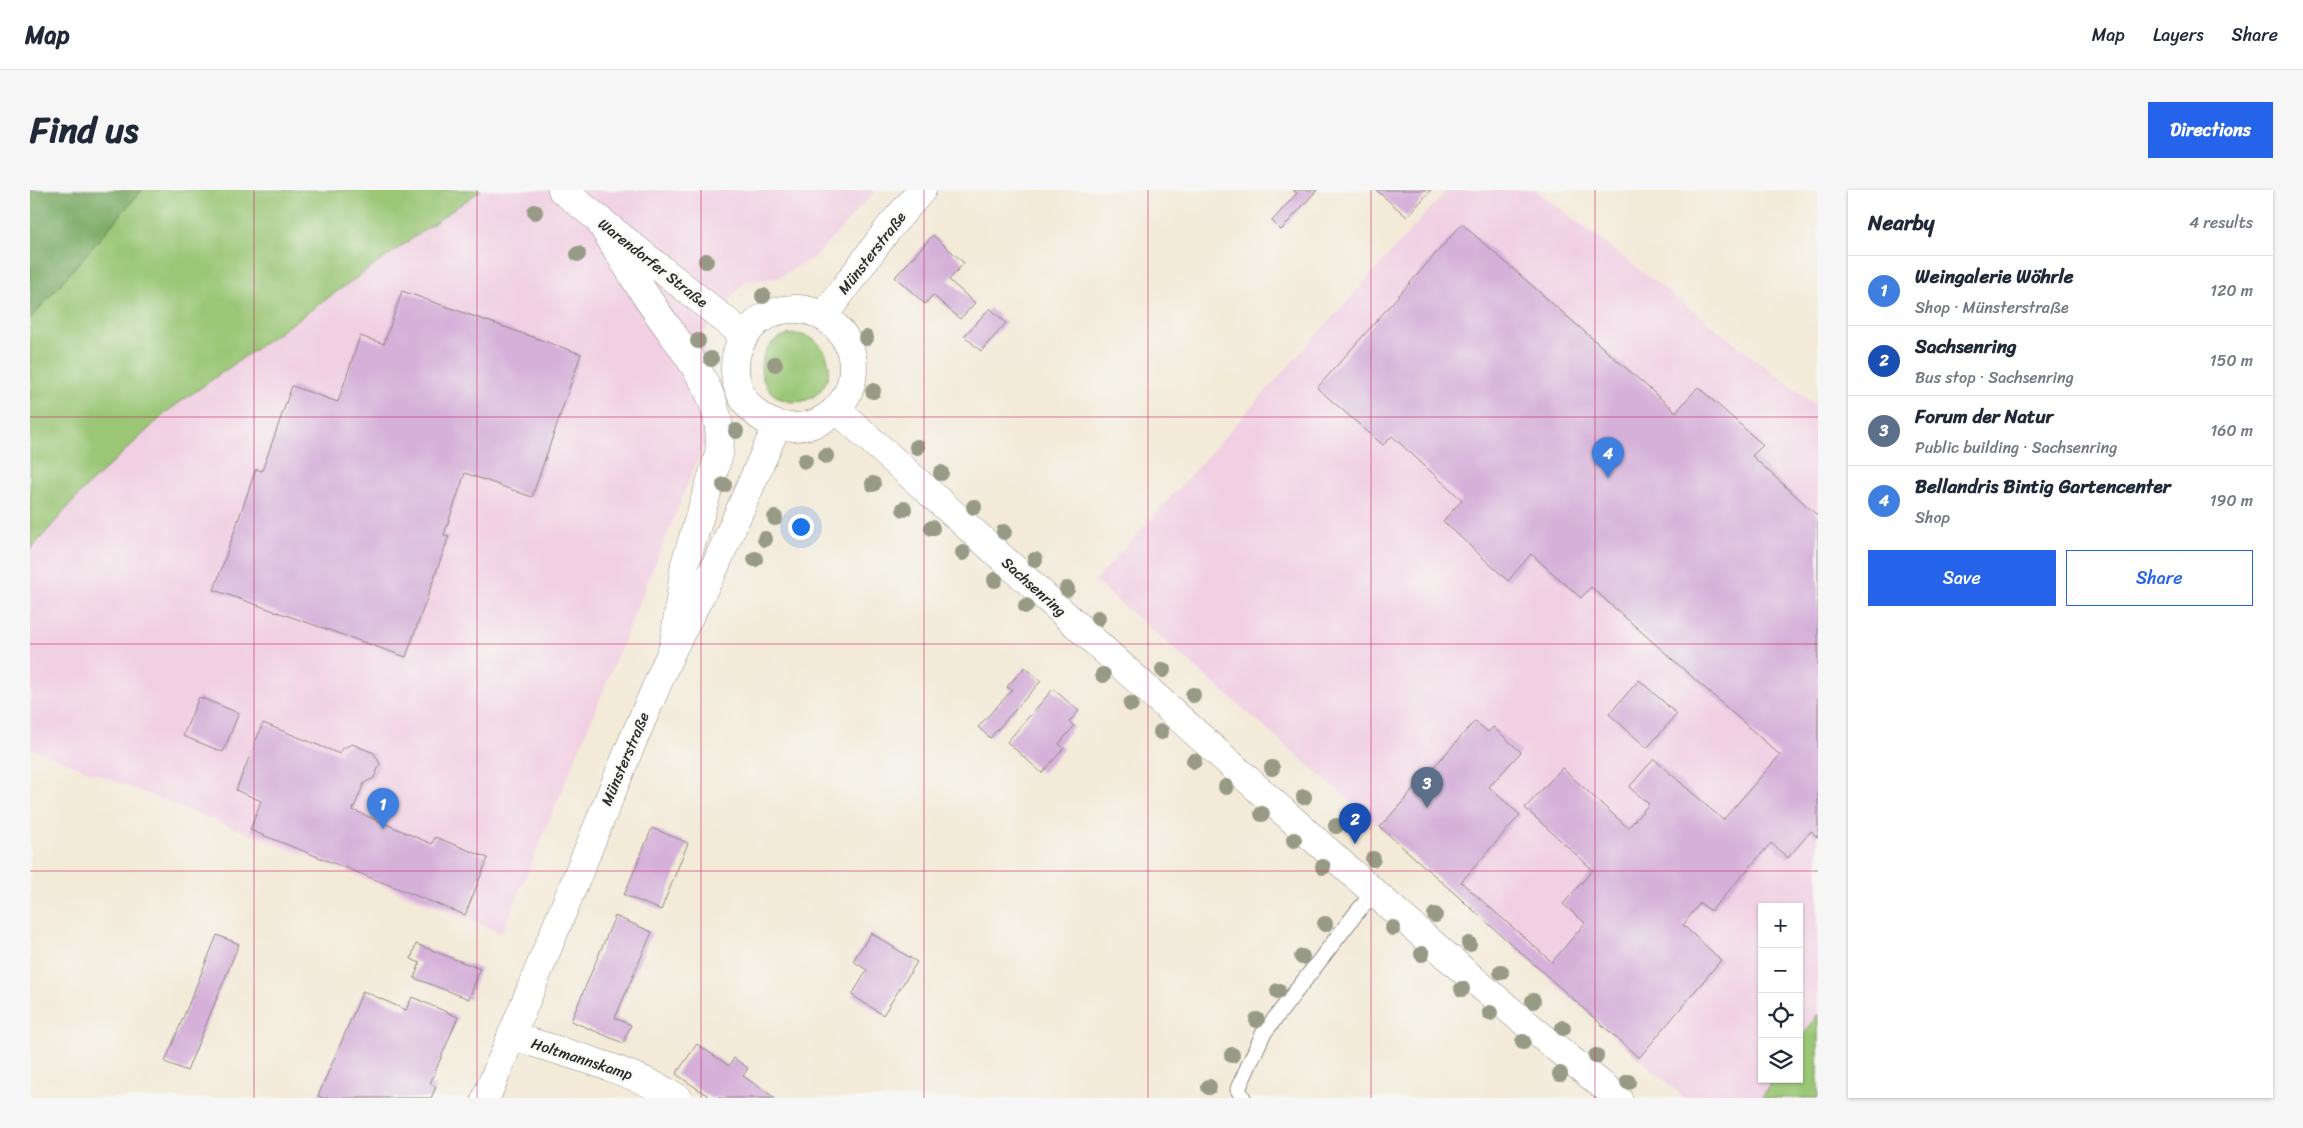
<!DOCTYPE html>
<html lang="en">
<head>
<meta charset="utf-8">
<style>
  :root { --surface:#fff; --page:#f6f6f7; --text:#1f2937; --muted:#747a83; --line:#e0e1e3; --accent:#2563eb }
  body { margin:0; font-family:Sriracha,sans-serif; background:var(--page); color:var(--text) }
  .controls { position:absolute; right:15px; bottom:15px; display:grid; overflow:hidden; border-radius:0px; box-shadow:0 1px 4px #0004 }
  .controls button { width:45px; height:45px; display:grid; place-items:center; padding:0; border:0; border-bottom:1px solid var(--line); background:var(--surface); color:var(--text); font:25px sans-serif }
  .you { position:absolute; left:770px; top:336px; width:18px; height:18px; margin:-12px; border:4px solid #fff; border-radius:50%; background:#1a73e8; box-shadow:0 0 0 8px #1a73e833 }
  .badge { display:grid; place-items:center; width:32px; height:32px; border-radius:50%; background:var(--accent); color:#fff; font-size:16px; font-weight:700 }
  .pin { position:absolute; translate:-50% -41px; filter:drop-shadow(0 1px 2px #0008) }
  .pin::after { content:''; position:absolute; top:26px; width:18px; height:15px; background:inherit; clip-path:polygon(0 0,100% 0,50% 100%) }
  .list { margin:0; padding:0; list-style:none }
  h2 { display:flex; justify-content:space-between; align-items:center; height:65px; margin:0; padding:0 20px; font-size:21px }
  h2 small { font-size:16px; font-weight:400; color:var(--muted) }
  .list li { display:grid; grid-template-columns:32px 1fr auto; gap:15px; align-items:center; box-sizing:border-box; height:70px; padding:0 20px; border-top:1px solid var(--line) }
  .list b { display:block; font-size:19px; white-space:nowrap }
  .list p { margin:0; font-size:16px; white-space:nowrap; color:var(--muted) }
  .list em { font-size:16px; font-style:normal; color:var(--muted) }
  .actions { display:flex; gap:10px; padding:15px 20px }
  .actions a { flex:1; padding:11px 0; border:1px solid var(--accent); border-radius:0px; text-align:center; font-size:18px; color:var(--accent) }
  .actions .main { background:var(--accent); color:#fff }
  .icon { flex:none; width:28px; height:28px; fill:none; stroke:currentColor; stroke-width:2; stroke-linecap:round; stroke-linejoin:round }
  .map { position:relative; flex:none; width:1788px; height:908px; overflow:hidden; border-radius:0px }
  header { display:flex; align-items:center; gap:30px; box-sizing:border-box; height:70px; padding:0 25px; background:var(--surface); border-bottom:1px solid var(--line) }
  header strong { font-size:24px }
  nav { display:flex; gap:28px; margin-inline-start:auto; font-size:18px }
  .intro { display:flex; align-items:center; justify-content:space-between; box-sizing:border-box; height:120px; padding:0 30px }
  h1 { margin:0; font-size:35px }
  .button { padding:12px 22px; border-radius:0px; background:var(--accent); color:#fff; font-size:18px; font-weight:700 }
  main { display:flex; gap:30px; padding:0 30px }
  aside { flex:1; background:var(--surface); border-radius:0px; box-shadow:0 1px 4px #0004 }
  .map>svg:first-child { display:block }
  .built { fill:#f1d0e3 }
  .green { fill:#9ac674; stroke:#627850 }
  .forest { fill:#7bab66; stroke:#536b48 }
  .building { fill:#d5b0d9 }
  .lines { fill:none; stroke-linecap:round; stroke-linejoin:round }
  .service-casing { stroke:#8f8a82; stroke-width:17 }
  .minor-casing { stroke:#8f8a82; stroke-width:29 }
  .tertiary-casing { stroke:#8f8a82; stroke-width:29 }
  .primary-casing { stroke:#8f8a82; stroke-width:29 }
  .service { stroke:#fff; stroke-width:15 }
  .minor { stroke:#fff; stroke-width:28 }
  .tertiary { stroke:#fff; stroke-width:28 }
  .primary { stroke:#fff; stroke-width:28 }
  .tree { fill:#979b85 }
  .grid { fill:none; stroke:#c2185b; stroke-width:1; stroke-opacity:0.55 }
  .labels { text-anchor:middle; stroke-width:4; stroke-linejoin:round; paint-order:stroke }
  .street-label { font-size:15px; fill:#2b2b2b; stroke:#f6f6f2 }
</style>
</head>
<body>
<header>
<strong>Map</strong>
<nav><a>Map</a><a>Layers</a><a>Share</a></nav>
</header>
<div class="intro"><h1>Find us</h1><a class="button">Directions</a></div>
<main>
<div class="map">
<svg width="1788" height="908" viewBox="0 0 1788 908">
  <rect width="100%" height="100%" fill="#f6f6f2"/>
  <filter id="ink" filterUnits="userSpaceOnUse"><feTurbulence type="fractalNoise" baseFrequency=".02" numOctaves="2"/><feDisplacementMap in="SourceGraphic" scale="10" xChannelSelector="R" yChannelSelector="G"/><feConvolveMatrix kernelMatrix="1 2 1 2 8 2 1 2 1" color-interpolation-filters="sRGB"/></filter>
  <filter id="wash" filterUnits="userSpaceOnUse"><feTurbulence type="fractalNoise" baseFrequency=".0096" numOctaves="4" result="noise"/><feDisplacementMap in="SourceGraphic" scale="20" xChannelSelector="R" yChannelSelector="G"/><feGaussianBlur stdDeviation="1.12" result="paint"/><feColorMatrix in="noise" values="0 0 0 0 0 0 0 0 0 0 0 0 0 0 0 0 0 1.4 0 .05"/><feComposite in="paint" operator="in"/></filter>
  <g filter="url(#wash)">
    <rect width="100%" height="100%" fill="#f3ead8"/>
    <!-- built -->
    <path class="built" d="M451 0H846L784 68 747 88 715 91 672 144 687 222 551 555 472 743 0 558V360L54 299 139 220Z
      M1417 0H1506L1788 217V824L1769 851V717H1732V889H1744L1731 908H1654L1350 637 1065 391Z"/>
    <!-- green -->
    <path class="green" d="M112 0H451L139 220 54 299 0 360V129Z
      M731 178a34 34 0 1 1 68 0a34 34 0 1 1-68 0Z
      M1788 824V908H1731L1744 889H1769V851Z"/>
    <!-- forest -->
    <path class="forest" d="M0 0H112L0 129Z"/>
    <g id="blocks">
      <!-- building -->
      <path class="building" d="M1263 0H1287L1251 40 1242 31 1267 3Z
        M1346 0H1401L1377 27Z
        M1432 34 1646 222 1668 197 1733 255 1722 266 1788 326V648L1781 641 1758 668 1741 653 1681 721 1670 713 1653 735 1691 770 1609 868 1350 637 1445 531 1458 542 1463 537 1491 562 1459 597 1490 625 1431 692 1522 772 1555 733 1533 714 1563 680 1495 618 1532 578 1598 638 1619 614 1599 597 1624 569 1693 630 1750 565 1561 397 1551 408 1501 364 1478 391 1413 331 1432 310 1362 246 1353 255 1287 198Z
        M903 45 934 73 919 90 945 113 930 129 903 105 895 114 865 87Z
        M372 101 551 164 502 307 435 283 414 345 419 346 376 467 184 400 226 279 232 281 262 196 308 212 330 146 354 154Z
        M960 118 976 133 951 161 934 146Z
        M995 477 1011 491 960 548 948 537 982 500 977 497Z
        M1609 490 1647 524 1617 558 1579 524Z
        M1023 499 1049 521 1039 532 1044 536 1029 554 1034 558 1012 583 977 552Z
        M169 507 209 523 193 562 153 546Z
        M233 533 310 564 312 559 322 554 344 563 350 574 344 588 334 593 323 620 402 654 405 647 458 668 435 725 220 640 231 611 206 600Z
        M622 638 658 653 631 720 594 705Z
        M585 726 622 742 585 828 601 835 593 853 541 831Z
        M841 743 887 772 853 825 822 805 837 780 823 771Z
        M187 745 209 754 157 881 135 872Z
        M386 754 450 779 439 809 384 788 390 773 381 769Z
        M333 801 376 820 382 807 428 827 400 894 406 897 401 908H293L288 906Z
        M667 854 699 876 704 868 718 878 713 886 745 908H681L646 884Z"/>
    </g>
  </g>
  <g filter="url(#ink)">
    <use href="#blocks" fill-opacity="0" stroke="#8f8a82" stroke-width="1"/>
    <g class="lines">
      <defs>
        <path id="service" d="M1213 908 1208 899 1233 844 1327 722 1344 703"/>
        <path id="minor" d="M481 846C538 864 596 878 648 908"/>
        <path id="tertiary" d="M532 0 714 145
          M569 30C586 58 603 87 622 115 652 160 697 205 689 264L655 374 644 453
          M806 219C1014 403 1217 593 1427 775 1479 821 1534 864 1588 908"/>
        <path id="primary" d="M705 178a59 59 0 1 1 118 0a59 59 0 1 1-118 0Z
          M793 127 858 39 892 0
          M456 908 601 555 643 458 684 379 747 235"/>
      </defs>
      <!-- service casing -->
      <use href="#service" class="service-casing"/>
      <!-- minor casing -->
      <use href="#minor" class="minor-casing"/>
      <!-- tertiary casing -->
      <use href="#tertiary" class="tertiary-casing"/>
      <!-- primary casing -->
      <use href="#primary" class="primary-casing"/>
      <!-- service -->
      <use href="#service" class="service"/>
      <!-- minor -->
      <use href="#minor" class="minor"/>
      <!-- tertiary -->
      <use href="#tertiary" class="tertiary"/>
      <!-- primary -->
      <use href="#primary" class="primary"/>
    </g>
    <!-- trees -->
    <g class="tree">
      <circle cx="505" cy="22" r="8"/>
      <circle cx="548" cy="64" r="8"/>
      <circle cx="676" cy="71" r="8"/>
      <circle cx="733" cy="106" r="8"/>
      <circle cx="836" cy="148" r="8"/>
      <circle cx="668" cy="151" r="8"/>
      <circle cx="681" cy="169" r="8"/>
      <circle cx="745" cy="174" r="8"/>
      <circle cx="843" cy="201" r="8"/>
      <circle cx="706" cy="241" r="8"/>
      <circle cx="887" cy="257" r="8"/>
      <circle cx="796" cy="266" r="8"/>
      <circle cx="775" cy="271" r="8"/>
      <circle cx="911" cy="283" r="8"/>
      <circle cx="843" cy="294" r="8"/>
      <circle cx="694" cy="295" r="8"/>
      <circle cx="944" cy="317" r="8"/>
      <circle cx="874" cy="319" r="8"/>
      <circle cx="745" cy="328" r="8"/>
      <circle cx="902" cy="338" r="8"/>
      <circle cx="974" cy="342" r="8"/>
      <circle cx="735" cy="349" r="8"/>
      <circle cx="933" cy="363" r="8"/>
      <circle cx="725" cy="369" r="8"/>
      <circle cx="1005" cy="370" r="8"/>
      <circle cx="965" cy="390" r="8"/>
      <circle cx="1037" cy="399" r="8"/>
      <circle cx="996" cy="416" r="8"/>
      <circle cx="1068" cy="428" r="8"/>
      <circle cx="1133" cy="480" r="8"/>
      <circle cx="1073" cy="485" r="8"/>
      <circle cx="1163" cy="505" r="8"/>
      <circle cx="1101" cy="514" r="8"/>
      <circle cx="1131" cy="542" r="8"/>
      <circle cx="1164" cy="571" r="8"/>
      <circle cx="1242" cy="578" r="8"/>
      <circle cx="1196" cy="597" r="8"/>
      <circle cx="1274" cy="607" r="8"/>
      <circle cx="1232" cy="624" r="8"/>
      <circle cx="1306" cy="636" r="8"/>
      <circle cx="1264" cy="650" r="8"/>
      <circle cx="1343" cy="669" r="8"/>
      <circle cx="1293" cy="677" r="8"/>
      <circle cx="1405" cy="725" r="8"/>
      <circle cx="1295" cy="734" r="8"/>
      <circle cx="1363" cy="738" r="8"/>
      <circle cx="1439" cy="754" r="8"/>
      <circle cx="1392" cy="764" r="8"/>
      <circle cx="1272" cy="767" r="8"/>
      <circle cx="1471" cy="782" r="8"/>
      <circle cx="1432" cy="799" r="8"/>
      <circle cx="1248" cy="801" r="8"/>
      <circle cx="1503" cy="811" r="8"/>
      <circle cx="1460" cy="823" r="8"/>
      <circle cx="1227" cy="830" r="8"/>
      <circle cx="1533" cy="838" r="8"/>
      <circle cx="1493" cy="852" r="8"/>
      <circle cx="1202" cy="865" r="8"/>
      <circle cx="1566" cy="866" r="8"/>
      <circle cx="1530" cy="884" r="8"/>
      <circle cx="1598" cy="892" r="8"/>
      <circle cx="1179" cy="897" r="8"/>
    </g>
  </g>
  <!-- grid -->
  <path class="grid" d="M224 0V908M447 0V908M671 0V908M894 0V908M1118 0V908M1341 0V908M1565 0V908M0 227H1788M0 454H1788M0 681H1788"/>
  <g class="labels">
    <!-- street labels -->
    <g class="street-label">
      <text transform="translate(842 63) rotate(-52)" y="5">Münsterstraße</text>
      <text transform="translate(623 73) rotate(38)" y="5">Warendorfer Straße</text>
      <text transform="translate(1004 397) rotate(42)" y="5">Sachsenring</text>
      <text transform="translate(595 569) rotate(-67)" y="5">Münsterstraße</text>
      <text transform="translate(552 869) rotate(18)" y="5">Holtmannskamp</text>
    </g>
  </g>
</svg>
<div class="controls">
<button>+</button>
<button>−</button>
<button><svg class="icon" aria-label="locate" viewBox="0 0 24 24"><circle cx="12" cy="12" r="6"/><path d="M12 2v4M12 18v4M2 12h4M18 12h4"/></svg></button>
<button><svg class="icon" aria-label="layers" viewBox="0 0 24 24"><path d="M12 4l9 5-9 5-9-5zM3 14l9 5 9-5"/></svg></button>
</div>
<div class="you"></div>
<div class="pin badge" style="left:353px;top:639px;background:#3f7fe0">1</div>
<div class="pin badge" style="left:1325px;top:654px;background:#1a4fb4">2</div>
<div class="pin badge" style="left:1397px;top:618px;background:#5c6f8a">3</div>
<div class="pin badge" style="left:1578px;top:288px;background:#3f7fe0">4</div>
</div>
<aside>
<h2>Nearby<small>4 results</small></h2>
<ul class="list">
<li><span class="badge" style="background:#3f7fe0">1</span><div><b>Weingalerie Wöhrle</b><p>Shop · Münsterstraße</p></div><em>120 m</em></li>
<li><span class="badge" style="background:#1a4fb4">2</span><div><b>Sachsenring</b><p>Bus stop · Sachsenring</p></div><em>150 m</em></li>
<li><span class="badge" style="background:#5c6f8a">3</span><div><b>Forum der Natur</b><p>Public building · Sachsenring</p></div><em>160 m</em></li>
<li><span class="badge" style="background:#3f7fe0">4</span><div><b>Bellandris Bintig Gartencenter</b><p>Shop</p></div><em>190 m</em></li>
</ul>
<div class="actions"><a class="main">Save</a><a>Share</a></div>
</aside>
</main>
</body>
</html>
